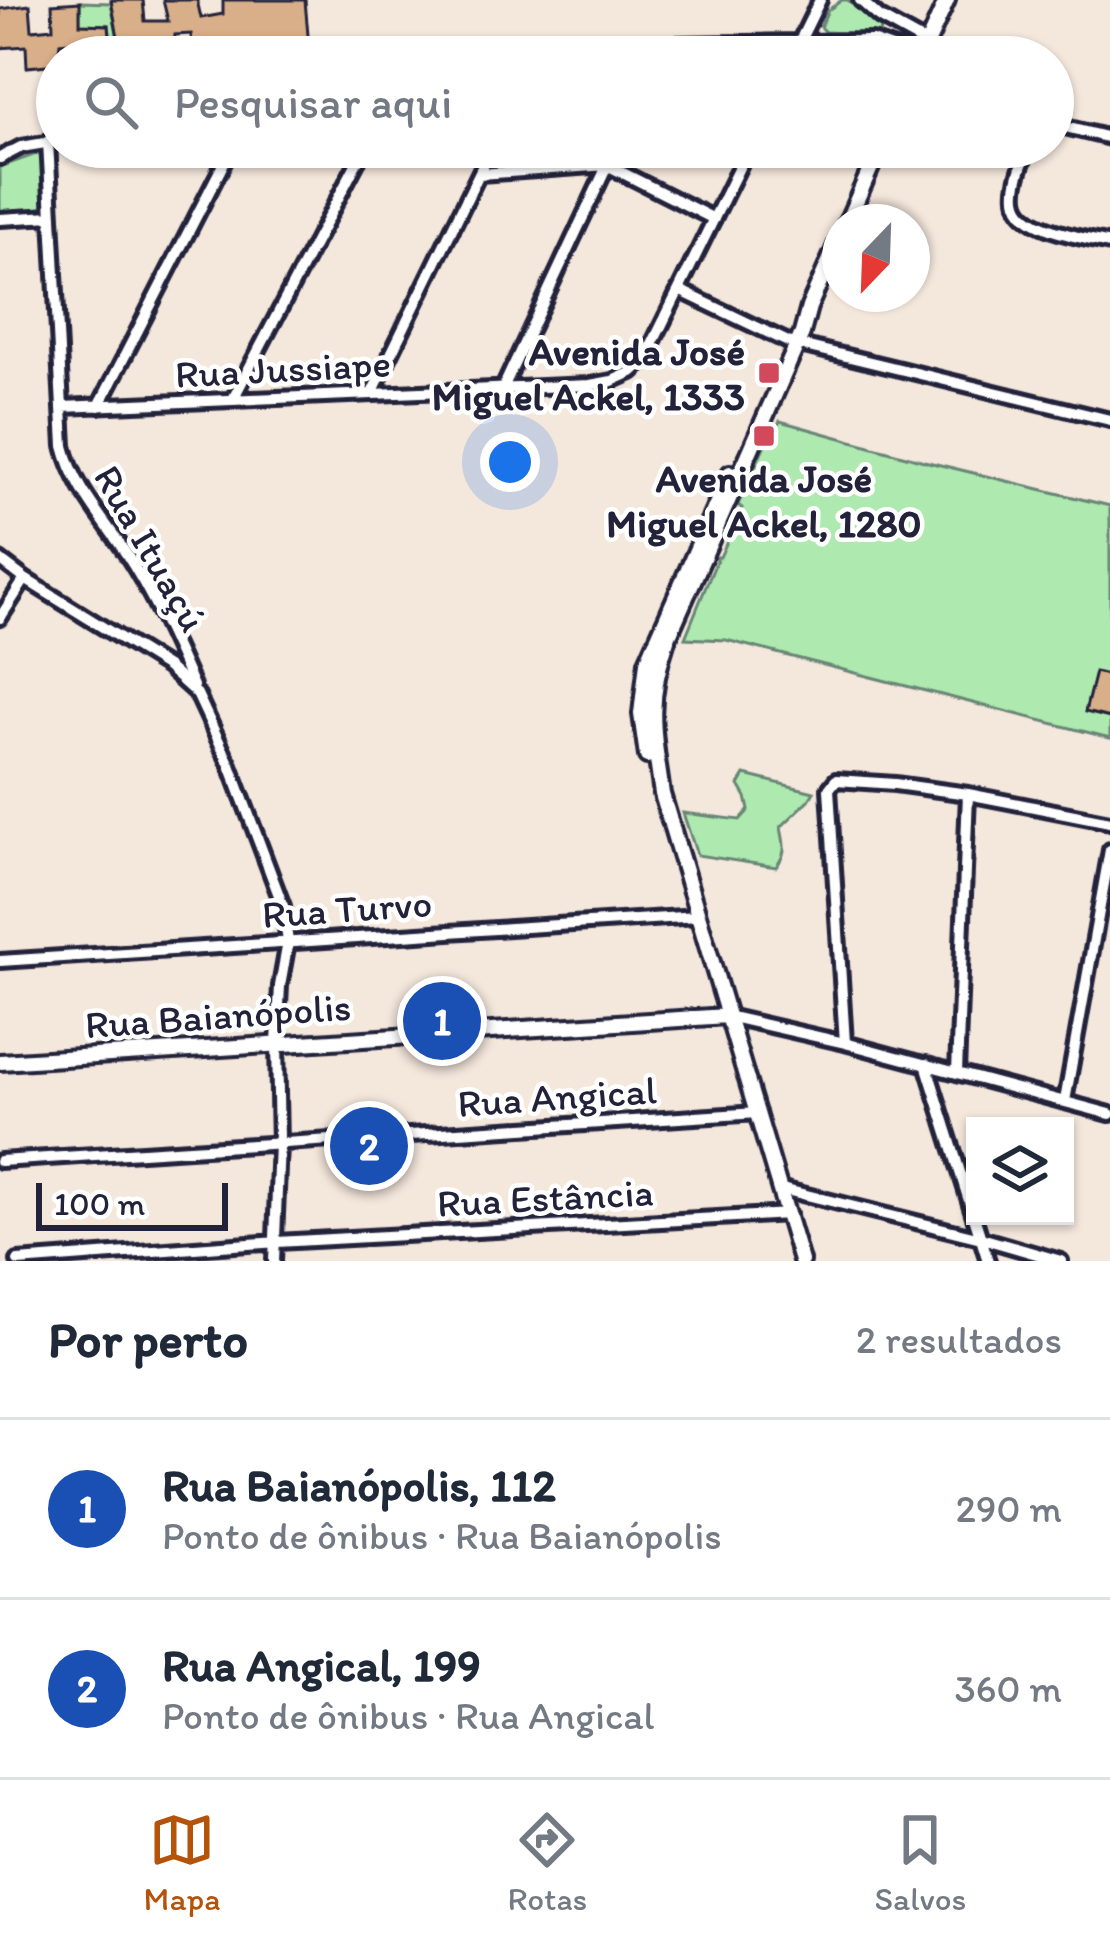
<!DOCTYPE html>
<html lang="pt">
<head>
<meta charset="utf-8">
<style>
  :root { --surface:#fff; --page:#f2f2f3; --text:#1f2937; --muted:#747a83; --line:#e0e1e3; --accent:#b45309 }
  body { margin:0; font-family:Itim,sans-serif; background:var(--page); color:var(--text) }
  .controls { position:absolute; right:36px; bottom:36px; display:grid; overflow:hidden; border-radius:0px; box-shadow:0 3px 9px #0004 }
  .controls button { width:108px; height:108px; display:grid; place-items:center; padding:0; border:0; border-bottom:3px solid var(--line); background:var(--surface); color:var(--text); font:60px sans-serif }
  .compass { position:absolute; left:822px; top:204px; width:108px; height:108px; border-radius:50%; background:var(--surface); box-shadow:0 3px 9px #0004; rotate:203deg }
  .scale { position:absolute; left:36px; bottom:30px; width:192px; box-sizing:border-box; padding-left:12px; border:6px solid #22223b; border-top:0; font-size:33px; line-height:42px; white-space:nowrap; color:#22223b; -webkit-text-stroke:9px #fff; paint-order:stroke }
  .you { position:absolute; left:510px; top:462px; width:42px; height:42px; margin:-30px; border:9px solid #fff; border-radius:50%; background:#1a73e8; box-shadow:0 0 0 18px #1a73e833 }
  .badge { display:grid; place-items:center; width:78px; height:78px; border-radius:50%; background:var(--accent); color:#fff; font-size:39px; font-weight:700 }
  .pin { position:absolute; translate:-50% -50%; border:6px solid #fff; box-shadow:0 3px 12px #0006 }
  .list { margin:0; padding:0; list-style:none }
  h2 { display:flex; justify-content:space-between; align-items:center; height:156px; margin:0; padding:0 48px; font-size:51px }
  h2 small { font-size:39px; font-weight:400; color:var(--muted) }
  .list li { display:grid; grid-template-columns:78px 1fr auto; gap:36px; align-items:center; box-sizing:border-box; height:180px; padding:0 48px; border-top:3px solid var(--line) }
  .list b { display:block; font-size:45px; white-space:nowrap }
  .list p { margin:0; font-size:39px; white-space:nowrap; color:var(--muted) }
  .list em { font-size:39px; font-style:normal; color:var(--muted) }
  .icon { flex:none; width:66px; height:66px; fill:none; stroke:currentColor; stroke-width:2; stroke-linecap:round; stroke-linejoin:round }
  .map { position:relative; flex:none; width:1110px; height:1261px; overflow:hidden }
  .search { position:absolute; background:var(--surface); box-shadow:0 3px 9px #0004; left:36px; right:36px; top:36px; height:132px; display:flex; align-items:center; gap:30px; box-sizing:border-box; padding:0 42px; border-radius:66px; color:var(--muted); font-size:45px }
  .sheet { height:516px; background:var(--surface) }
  nav { display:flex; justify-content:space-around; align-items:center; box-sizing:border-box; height:168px; border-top:3px solid var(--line); background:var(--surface); font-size:33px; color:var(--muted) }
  nav a { display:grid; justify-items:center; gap:6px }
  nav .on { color:var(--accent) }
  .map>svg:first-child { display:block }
  .green { fill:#aeeab0; stroke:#688676; stroke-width:3 }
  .building { fill:#d9af8a; stroke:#22223b; stroke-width:3 }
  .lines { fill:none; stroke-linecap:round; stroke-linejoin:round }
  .street-casing { stroke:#22223b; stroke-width:20 }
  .secondary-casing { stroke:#22223b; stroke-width:22 }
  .street { stroke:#fff; stroke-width:10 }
  .secondary { stroke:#fff; stroke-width:14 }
  .poi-dot { fill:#d1495b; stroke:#fff; stroke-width:4.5 }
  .labels { text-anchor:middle; stroke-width:9; stroke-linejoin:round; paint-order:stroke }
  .poi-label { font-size:39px; font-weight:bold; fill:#22223b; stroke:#fff; text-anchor:end }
  .street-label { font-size:39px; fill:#22223b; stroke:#fff }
</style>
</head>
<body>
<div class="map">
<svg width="1110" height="1261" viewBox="0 0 1110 1261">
  <rect width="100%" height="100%" fill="#f4e7dc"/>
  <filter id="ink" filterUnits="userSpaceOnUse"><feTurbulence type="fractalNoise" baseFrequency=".00833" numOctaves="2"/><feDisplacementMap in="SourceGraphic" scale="24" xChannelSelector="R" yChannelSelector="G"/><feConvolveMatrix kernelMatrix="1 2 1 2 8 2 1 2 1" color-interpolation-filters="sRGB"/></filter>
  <g filter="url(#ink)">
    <!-- green -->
    <path class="green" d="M842 0H848L882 29 877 35 825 32 820 27 828 10Z
      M80 2 111 3 118 38H140L142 57H112L109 25 80 24Z
      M42 152 43 208 0 212V167Z
      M780 421 924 461 1110 506V738L726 640 685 638 718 557H720L742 508 738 505 774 424 778 425Z
      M745 775 814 792 809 800 781 827C784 845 788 851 776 867L697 855 683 813 740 820 749 810 746 797 739 785Z"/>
    <!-- building -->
    <path class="building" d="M111 0H143L145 21H168L163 0H197L201 18 223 14V0H305L309 47 192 54 191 34 175 35 174 54 142 57 140 38 118 37Z
      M80 2V24L109 25 112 57H82L81 41 60 43 57 64 27 67 26 46 0 48V9L30 5 32 30 53 28 52 4Z
      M1095 672 1110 676V718L1085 712Z"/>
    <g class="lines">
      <defs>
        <path id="street" d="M860 0 880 18 927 44 932 57
          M537 57C556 43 582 46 604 45L872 41 917 57
          M792 57 820 0
          M1053 124 1110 138
          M48 141 64 446C74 487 102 517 125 552 152 593 173 640 193 686
          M1028 147C1023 163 1012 187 1017 203 1025 231 1086 238 1110 244
          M0 158 21 147 57 141
          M479 174 607 165 714 219
          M0 219 52 216
          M679 290 788 342 1110 420
          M502 390 616 147
          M372 393 492 147
          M233 399 365 147
          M99 406 232 147
          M62 407 590 385 612 381 632 372 644 361 749 147
          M0 560 25 579 167 667 197 694 230 765 283 906 288 942 280 986 277 1043 279 1144 274 1261
          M0 618 25 579
          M0 961 698 916
          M727 1016 845 1043 1110 1114
          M845 1043 829 789 836 780 895 784 968 794 1110 822
          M926 1064 988 1261
          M957 1072 968 794
          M1065 1101 1110 850
          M0 1161 758 1113
          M782 1189 981 1238 1061 1261
          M18 1261 277 1242 789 1214"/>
        <path id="secondary" d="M921 57 947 0
          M847 222 880 147
          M647 756 641 714 647 662 730 473
          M0 1062 727 1016
          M801 1261 662 794C653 732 646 702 667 640L802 333 809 307 840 237"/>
      </defs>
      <!-- street casing -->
      <use href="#street" class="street-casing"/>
      <!-- secondary casing -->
      <use href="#secondary" class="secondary-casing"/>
      <!-- street -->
      <use href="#street" class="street"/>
      <!-- secondary -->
      <use href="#secondary" class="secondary"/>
    </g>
  </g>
  <!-- markers -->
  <g class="poi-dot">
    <rect x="757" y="361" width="24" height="24" rx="6"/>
    <rect x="752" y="424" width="24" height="24" rx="6"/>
  </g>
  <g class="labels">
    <!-- poi labels -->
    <g class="poi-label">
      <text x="745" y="365">Avenida José<tspan x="745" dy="45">Miguel Ackel, 1333</tspan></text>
      <text x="764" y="492" text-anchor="middle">Avenida José<tspan x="764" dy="45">Miguel Ackel, 1280</tspan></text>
    </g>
    <!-- street labels -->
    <g class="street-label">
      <text transform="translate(283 368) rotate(-3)" y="14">Rua Jussiape</text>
      <text transform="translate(151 548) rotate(60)" y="14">Rua Ituaçú</text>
      <text transform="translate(347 908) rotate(-4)" y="14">Rua Turvo</text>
      <text transform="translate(218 1015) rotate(-4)" y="14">Rua Baianópolis</text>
      <text transform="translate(557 1096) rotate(-4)" y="14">Rua Angical</text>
      <text transform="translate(545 1197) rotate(-3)" y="14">Rua Estância</text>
    </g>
  </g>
</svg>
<div class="controls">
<button><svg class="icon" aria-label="layers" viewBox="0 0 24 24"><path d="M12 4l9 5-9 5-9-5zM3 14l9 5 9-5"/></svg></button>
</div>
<svg class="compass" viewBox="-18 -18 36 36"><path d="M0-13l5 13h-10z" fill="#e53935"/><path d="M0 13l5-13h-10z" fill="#747a83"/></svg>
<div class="scale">100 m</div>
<div class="you"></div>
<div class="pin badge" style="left:442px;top:1021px;background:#1a4fb4">1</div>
<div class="pin badge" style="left:369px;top:1146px;background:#1a4fb4">2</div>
<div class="search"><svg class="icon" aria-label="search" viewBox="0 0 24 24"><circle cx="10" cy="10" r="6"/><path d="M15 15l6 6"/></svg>Pesquisar aqui</div>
</div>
<section class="sheet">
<h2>Por perto<small>2 resultados</small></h2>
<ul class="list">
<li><span class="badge" style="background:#1a4fb4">1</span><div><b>Rua Baianópolis, 112</b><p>Ponto de ônibus · Rua Baianópolis</p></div><em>290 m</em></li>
<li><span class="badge" style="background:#1a4fb4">2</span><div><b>Rua Angical, 199</b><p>Ponto de ônibus · Rua Angical</p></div><em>360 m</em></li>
</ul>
</section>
<nav>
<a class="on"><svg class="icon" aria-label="map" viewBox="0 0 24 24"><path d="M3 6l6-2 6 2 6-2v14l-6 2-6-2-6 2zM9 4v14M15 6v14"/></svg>Mapa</a>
<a><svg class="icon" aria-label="directions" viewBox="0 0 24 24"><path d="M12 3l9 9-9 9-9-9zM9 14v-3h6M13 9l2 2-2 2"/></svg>Rotas</a>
<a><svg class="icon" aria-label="saved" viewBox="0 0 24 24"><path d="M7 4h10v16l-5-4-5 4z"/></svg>Salvos</a>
</nav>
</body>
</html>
